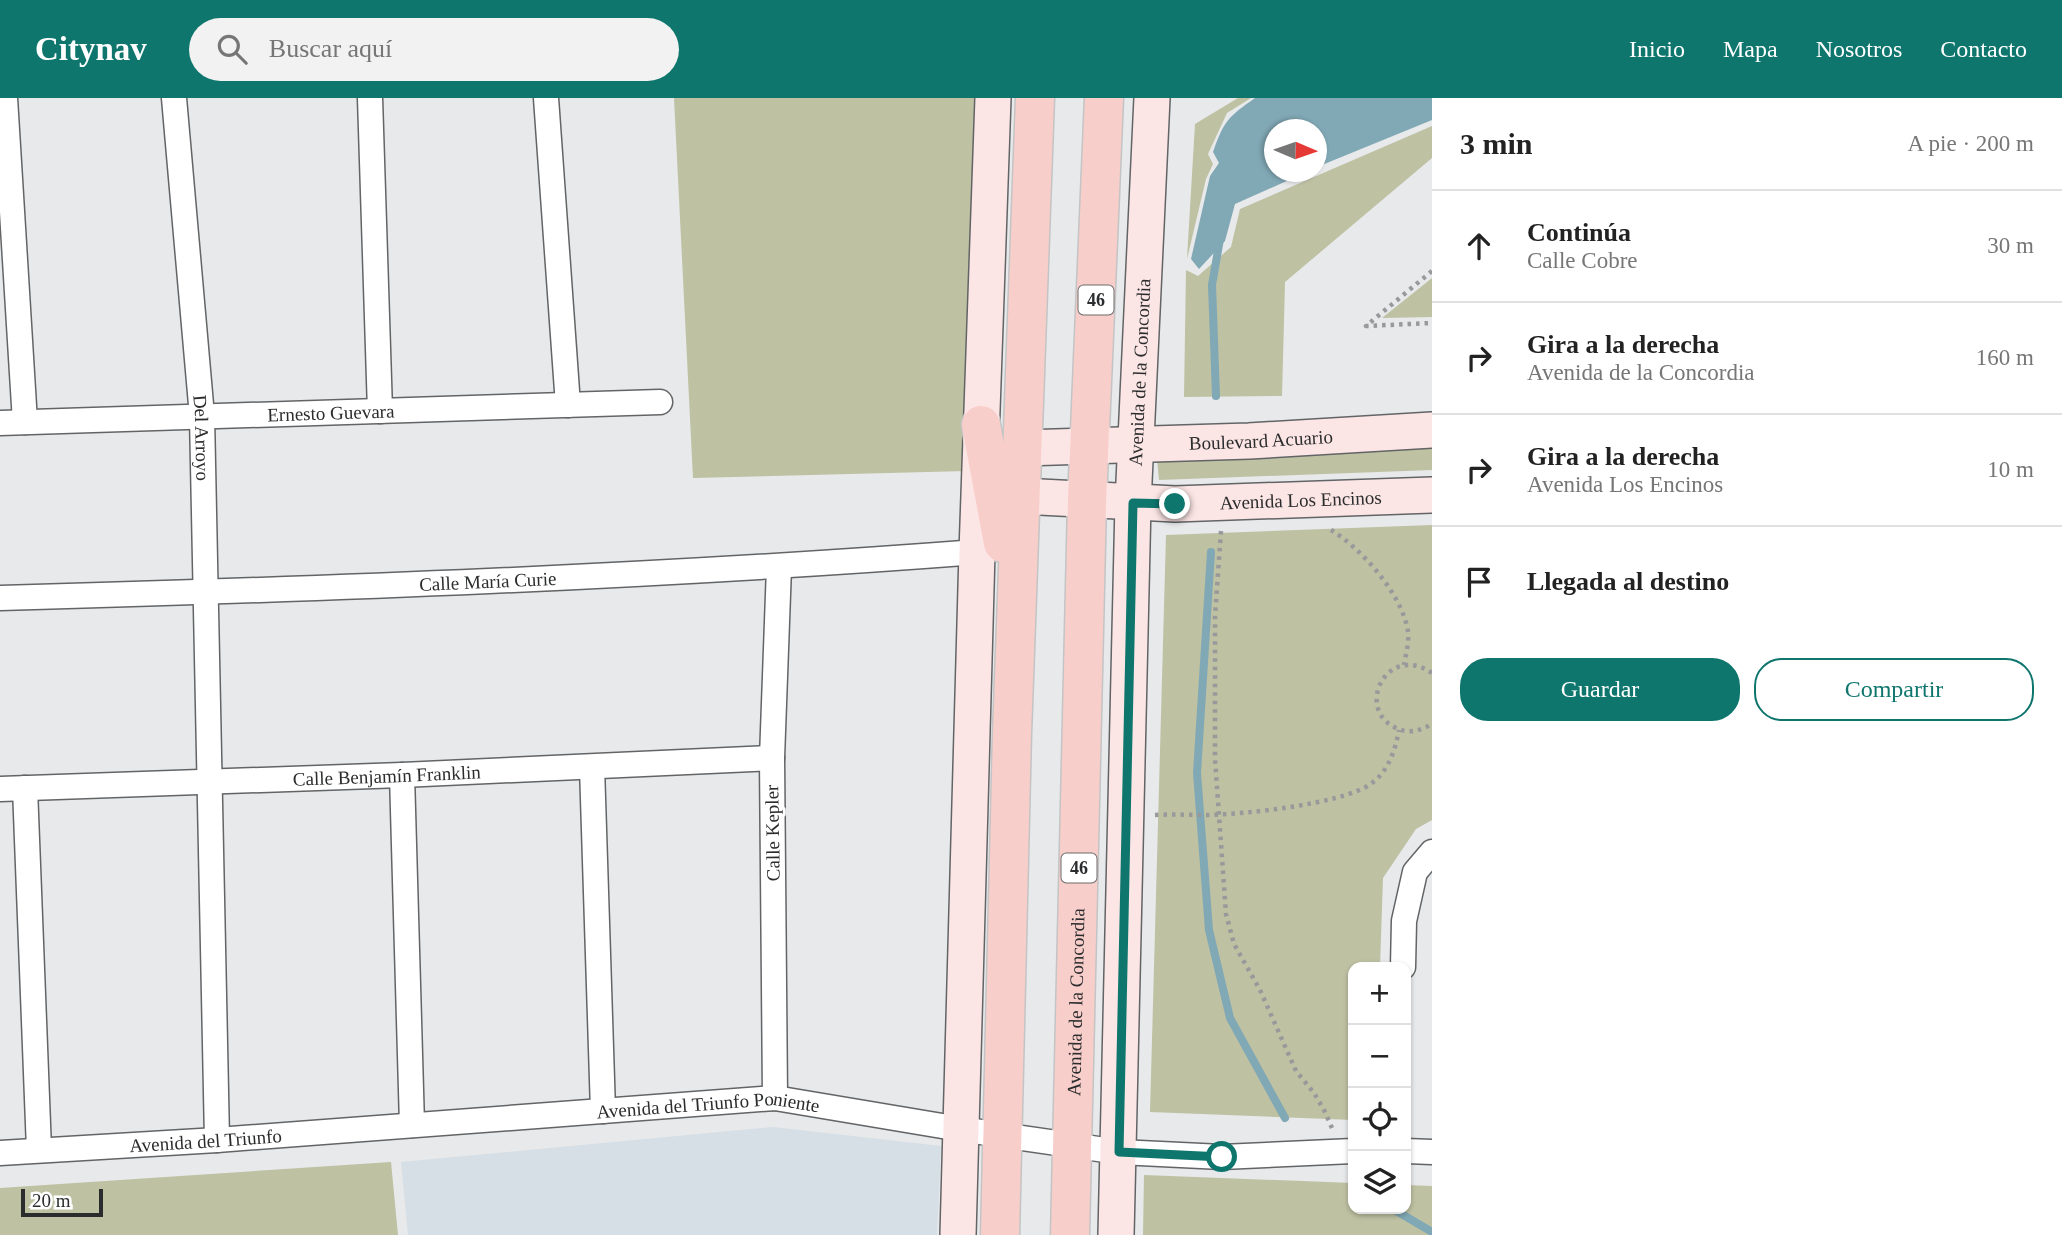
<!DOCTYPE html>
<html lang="es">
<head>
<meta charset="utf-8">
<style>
  :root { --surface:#fff; --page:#f2f2f2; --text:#222; --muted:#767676; --line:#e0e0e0; --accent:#0f766e }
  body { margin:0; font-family:Georgia,serif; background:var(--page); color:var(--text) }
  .controls { position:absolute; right:21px; bottom:21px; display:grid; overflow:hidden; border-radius:14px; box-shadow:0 2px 5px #0004 }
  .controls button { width:63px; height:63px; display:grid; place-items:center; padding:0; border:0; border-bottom:2px solid var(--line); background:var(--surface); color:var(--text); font:35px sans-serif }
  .compass { position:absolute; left:1264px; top:21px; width:63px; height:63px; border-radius:50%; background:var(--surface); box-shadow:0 2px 5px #0004; rotate:92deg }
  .scale { position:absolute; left:21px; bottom:18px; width:82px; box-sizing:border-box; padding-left:7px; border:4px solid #2b2c2d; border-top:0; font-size:19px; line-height:24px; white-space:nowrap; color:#2b2c2d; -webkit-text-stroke:5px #fff; paint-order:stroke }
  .stop { position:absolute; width:21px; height:21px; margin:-16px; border:5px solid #0f766e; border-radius:50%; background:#fff }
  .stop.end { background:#0f766e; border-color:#fff; box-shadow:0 2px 7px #0008 }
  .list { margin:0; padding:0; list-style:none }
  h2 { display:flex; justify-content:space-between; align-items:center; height:91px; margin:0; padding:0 28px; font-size:30px }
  h2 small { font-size:23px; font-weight:400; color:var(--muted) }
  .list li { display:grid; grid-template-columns:46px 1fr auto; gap:21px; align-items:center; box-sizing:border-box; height:112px; padding:0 28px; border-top:2px solid var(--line) }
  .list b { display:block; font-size:26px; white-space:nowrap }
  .list p { margin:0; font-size:23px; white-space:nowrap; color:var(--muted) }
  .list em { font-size:23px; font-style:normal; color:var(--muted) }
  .actions { display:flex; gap:14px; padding:21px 28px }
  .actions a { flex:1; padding:16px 0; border:2px solid var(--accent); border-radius:28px; text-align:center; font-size:24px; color:var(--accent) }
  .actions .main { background:var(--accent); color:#fff }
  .icon { flex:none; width:38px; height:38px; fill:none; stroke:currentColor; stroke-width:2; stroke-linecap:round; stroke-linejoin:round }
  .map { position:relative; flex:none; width:1432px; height:1137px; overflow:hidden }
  header { display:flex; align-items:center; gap:42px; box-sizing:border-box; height:98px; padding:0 35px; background:var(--accent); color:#fff }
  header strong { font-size:33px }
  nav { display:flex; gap:38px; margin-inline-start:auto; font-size:24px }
  .search { width:490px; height:63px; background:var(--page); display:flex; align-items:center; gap:18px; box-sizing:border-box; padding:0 24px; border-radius:38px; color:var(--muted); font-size:26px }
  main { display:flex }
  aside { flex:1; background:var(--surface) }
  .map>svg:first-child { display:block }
  .built { fill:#d6dfe6 }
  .green { fill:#bec1a2 }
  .water { fill:#81a8b5 }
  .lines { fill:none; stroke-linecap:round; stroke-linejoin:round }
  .stream { stroke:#81a8b5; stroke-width:8 }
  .street-casing { stroke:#626466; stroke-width:27 }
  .secondary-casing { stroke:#626466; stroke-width:38 }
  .primary-casing { stroke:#c4c4c4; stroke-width:41 }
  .path { stroke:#98999b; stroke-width:4.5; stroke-dasharray:3.5 5; stroke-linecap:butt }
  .street { stroke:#fff; stroke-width:24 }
  .secondary { stroke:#fce6e5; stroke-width:35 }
  .primary { stroke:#f8cecb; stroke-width:38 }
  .route { stroke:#0f766e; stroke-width:9 }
  .labels { text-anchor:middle; stroke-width:6; stroke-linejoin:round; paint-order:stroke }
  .shield { fill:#fff; stroke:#6b6b6c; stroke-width:2 }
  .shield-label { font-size:18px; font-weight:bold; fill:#2b2c2d }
  .street-label { font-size:19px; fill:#2b2c2d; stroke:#fff }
</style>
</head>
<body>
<header>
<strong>Citynav</strong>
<div class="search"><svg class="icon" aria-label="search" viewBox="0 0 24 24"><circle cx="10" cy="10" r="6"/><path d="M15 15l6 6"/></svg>Buscar aquí</div>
<nav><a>Inicio</a><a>Mapa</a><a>Nosotros</a><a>Contacto</a></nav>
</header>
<main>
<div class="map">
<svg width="1432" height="1137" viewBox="0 0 1432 1137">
  <rect width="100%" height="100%" fill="#e7e9eb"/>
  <!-- built -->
  <path class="built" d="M773 1029 941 1048 937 1137H408L401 1064Z"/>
  <!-- green -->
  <path class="green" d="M674 0H980L966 373 693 380Z
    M1238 0H1251L1227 15 1208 56 1213 66 1206 81 1187 161 1195 26Z
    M1432 28V60L1285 184 1282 298 1184 299 1186 172 1198 178 1231 149 1240 111Z
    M1432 180V219L1382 220Z
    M1432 349V372L1159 382 1157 361Z
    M1432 427V722L1416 731 1383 780 1380 869H1353V1022L1150 1014 1166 437Z
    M391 1064 398 1137H0V1090Z
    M1144 1077 1353 1085V1111H1406V1087L1432 1088V1137H1143Z"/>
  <!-- water -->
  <path class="water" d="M1255 0H1432V22L1317 69 1316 32H1274V74H1307L1235 106 1225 143 1199 171 1191 161 1210 78 1219 65 1213 54C1224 23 1228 19 1255 0Z"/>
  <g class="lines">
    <!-- stream -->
    <path class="stream" d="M1216 298 1212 187 1220 141
      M1211 454 1197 675 1209 832 1230 920 1285 1020
      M1393 1111 1432 1134"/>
    <defs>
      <g id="street">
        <path d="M5 0 25 324"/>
        <path id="s1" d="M174 0 202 318 217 1042"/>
        <path d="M370 0 380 313"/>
        <path d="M546 0 568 307"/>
        <path id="s2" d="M0 325 660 304"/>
        <path id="s3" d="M0 500C326 491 652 479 977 454"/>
        <path d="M592 669 603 1013"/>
        <path d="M402 677 412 1027"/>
        <path d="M25 690 39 1052"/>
        <path id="s4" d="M0 691 402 677 772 660"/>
        <path d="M1403 869 1404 823 1415 774 1432 754"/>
        <path d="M775 1000 772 660 779 469"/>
        <path d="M1406 1053 1432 1054"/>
        <path id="s5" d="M0 1055 217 1042 775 1000 960 1031 1119 1054 1222 1059 1353 1053"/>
      </g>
      <g id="secondary">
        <path id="s6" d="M1023 350 1249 343 1432 332"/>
        <path id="s7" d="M1021 398 1175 406 1432 397"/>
        <path d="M958 1137 977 454 993 0"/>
        <path id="s8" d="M1116 1137 1133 405 1152 0"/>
      </g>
      <g id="primary">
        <path d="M981 327 1003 445"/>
        <path d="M1000 1137 1012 636 1035 0"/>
        <path id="s9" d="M1070 1137 1087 403 1104 0"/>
      </g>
    </defs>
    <!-- street casing -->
    <use href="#street" class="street-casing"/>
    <!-- secondary casing -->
    <use href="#secondary" class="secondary-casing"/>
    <!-- primary casing -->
    <use href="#primary" class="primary-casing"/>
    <!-- path -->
    <path class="path" d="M1432 173 1366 228 1432 225
      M1331 432C1361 450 1403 497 1408 534 1409 545 1406 556 1404 567
      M1221 433 1215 518V661L1226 816 1234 846 1260 892 1296 973 1314 995 1324 1012 1332 1030
      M1432 575C1387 544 1354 611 1396 630 1409 636 1420 633 1432 626
      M1155 717C1173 716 1191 717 1209 717 1246 716 1340 706 1369 687 1388 675 1395 653 1399 632"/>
    <!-- street -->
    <use href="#street" class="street"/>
    <!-- secondary -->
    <use href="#secondary" class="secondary"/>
    <!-- primary -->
    <use href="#primary" class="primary"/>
  </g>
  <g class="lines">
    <!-- route -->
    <path class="route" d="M1175 406 1133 405 1119 1054 1222 1059"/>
  </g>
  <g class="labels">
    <!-- shield labels -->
    <g class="shield">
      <rect x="1078.5" y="187.5" width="35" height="29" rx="5"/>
      <rect x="1061.5" y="755.5" width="35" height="29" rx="5"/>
    </g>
    <g class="shield-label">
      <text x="1096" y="208">46</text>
      <text x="1079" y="776">46</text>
    </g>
    <!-- street labels -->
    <g class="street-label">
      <text dy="7" stroke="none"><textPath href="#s8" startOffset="863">Avenida de la Concordia</textPath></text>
      <text dy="7" stroke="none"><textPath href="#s2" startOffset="331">Ernesto Guevara</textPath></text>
      <text dy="7" stroke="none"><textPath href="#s6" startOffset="238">Boulevard Acuario</textPath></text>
      <text dy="7" stroke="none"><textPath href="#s1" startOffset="341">Del Arroyo</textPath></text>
      <text dy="7" stroke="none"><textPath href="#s7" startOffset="280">Avenida Los Encinos</textPath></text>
      <text dy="7" stroke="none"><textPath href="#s3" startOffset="488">Calle María Curie</textPath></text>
      <text dy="7" stroke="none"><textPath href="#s4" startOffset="387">Calle Benjamín Franklin</textPath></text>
      <text transform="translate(772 735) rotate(-91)" y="7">Calle Kepler</text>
      <text dy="7" stroke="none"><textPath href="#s9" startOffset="233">Avenida de la Concordia</textPath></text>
      <text dy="7" stroke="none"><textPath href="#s5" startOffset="710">Avenida del Triunfo Poniente</textPath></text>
      <text dy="7" stroke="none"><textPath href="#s5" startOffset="206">Avenida del Triunfo</textPath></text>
    </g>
  </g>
</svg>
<div class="controls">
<button>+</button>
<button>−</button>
<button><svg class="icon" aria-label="locate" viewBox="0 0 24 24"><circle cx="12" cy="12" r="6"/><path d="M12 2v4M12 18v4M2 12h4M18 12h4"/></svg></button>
<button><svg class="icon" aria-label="layers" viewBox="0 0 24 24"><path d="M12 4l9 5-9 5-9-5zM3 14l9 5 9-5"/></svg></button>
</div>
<svg class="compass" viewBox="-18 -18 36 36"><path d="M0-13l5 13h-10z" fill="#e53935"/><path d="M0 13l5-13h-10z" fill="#767676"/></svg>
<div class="scale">20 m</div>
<div class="stop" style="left:1222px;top:1059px"></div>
<div class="stop end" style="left:1175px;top:406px"></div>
</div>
<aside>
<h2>3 min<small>A pie · 200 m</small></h2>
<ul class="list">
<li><svg class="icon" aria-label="ahead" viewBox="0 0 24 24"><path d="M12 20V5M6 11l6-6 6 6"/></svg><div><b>Continúa</b><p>Calle Cobre</p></div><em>30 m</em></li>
<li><svg class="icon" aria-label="right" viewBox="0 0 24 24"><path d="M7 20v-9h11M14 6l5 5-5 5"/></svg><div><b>Gira a la derecha</b><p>Avenida de la Concordia</p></div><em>160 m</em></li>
<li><svg class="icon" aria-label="right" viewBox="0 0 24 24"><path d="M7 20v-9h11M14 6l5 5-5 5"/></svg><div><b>Gira a la derecha</b><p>Avenida Los Encinos</p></div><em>10 m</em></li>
<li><svg class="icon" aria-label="arrive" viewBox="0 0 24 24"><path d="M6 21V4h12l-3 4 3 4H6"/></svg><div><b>Llegada al destino</b></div></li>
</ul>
<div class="actions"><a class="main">Guardar</a><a>Compartir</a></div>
</aside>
</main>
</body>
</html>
